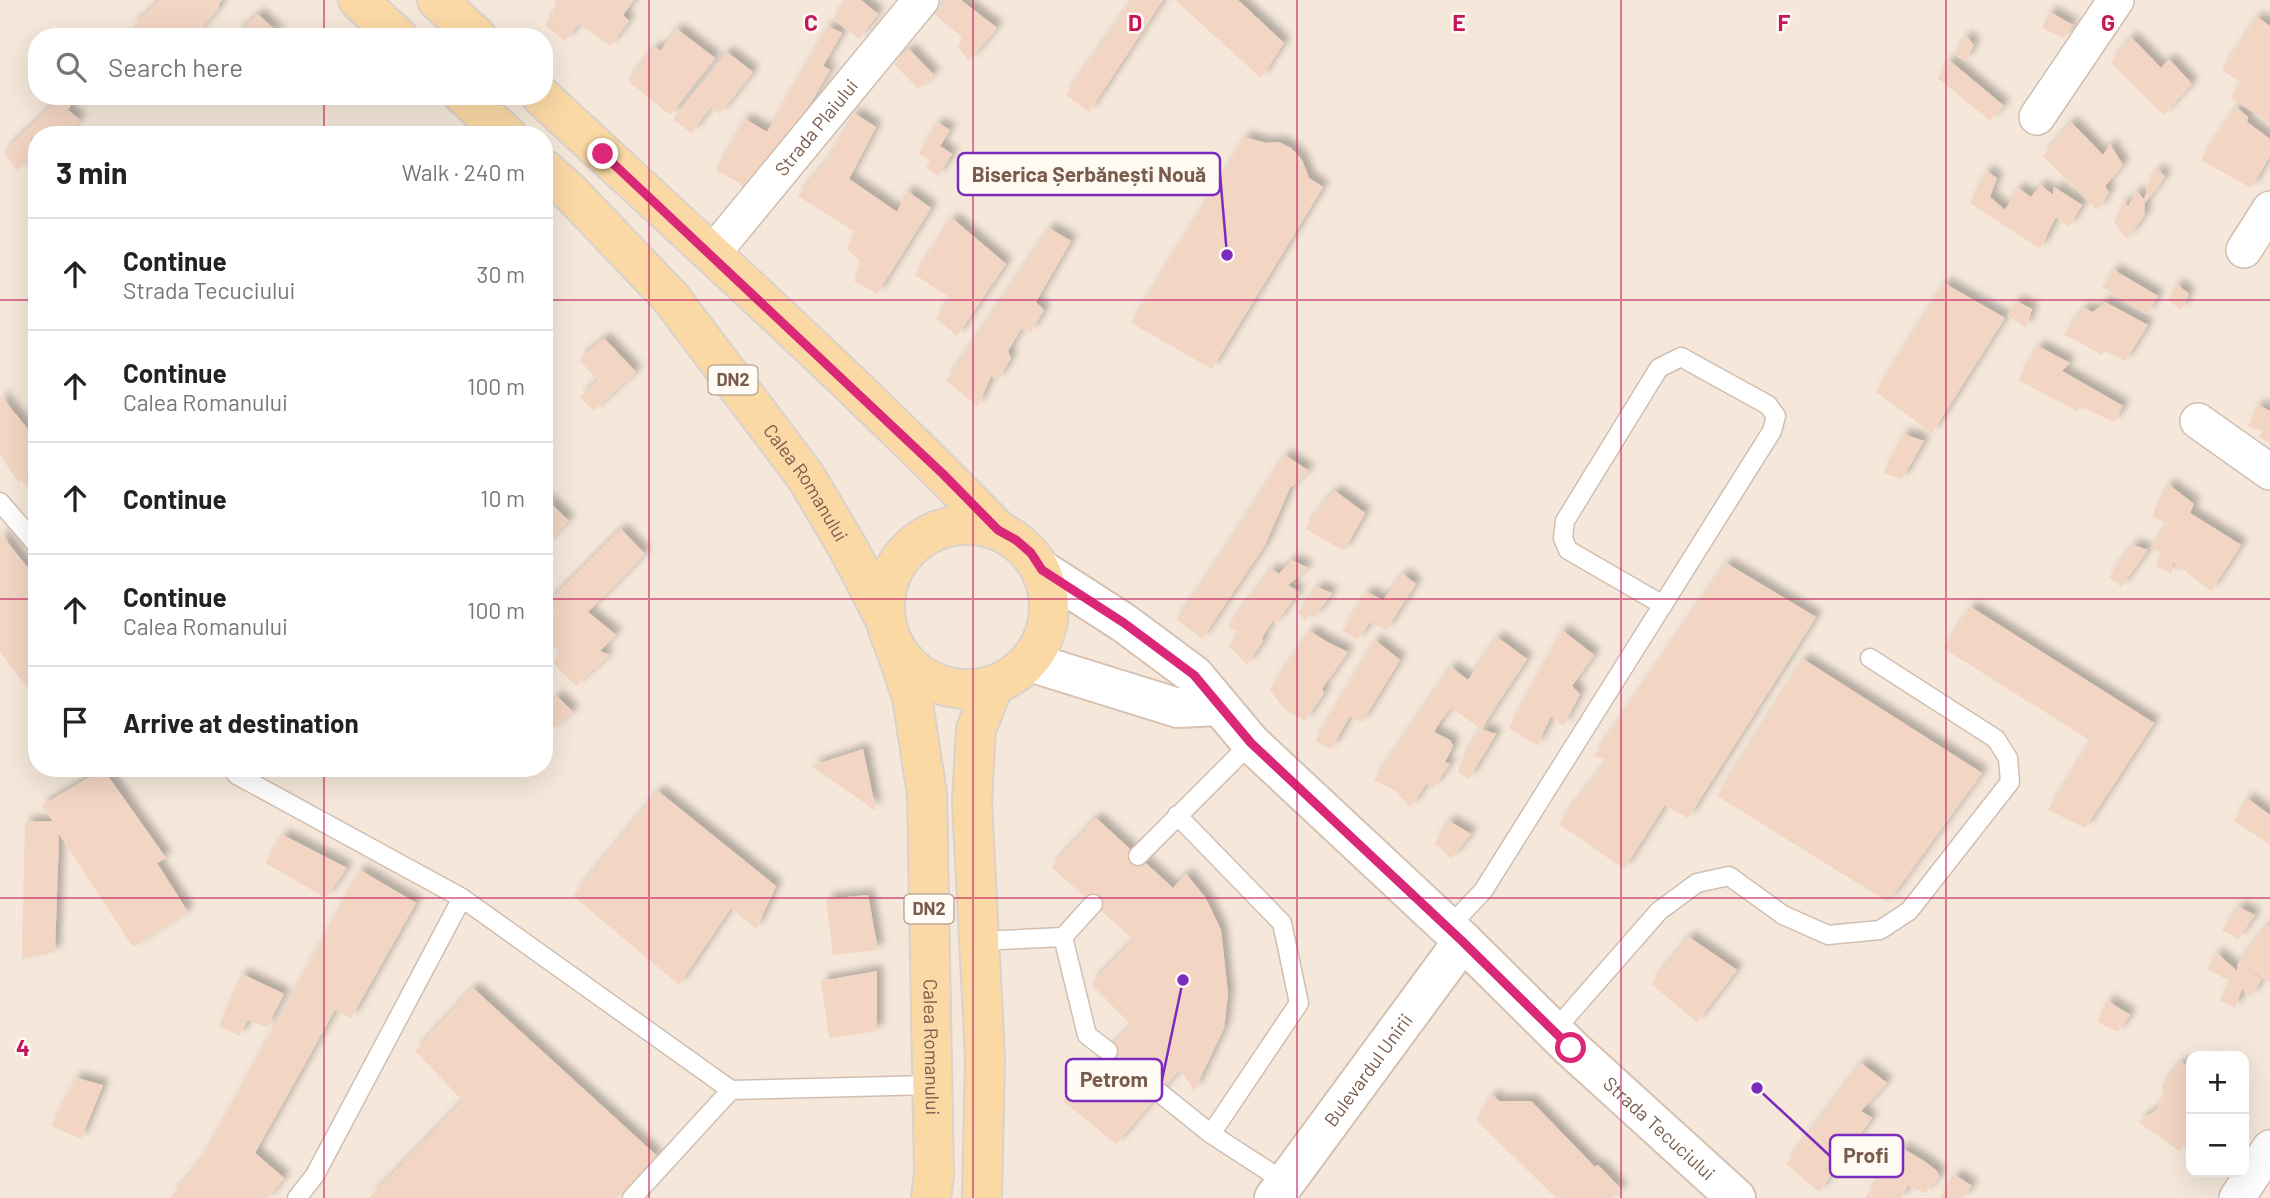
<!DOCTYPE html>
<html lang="en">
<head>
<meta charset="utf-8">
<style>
  :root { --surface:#fff; --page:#f6f6f6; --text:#222; --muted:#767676; --line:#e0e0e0 }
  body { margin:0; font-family:Barlow,sans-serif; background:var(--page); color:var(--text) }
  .controls { position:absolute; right:21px; bottom:21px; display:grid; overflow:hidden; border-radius:14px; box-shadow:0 7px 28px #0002 }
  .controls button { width:63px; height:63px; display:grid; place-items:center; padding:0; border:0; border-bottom:2px solid var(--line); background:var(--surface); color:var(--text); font:35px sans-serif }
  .stop { position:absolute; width:21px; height:21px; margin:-16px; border:5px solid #db2777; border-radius:50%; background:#fff }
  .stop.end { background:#db2777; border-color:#fff; box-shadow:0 2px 7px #0008 }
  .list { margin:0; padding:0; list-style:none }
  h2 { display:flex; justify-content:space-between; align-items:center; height:91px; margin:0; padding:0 28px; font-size:30px }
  h2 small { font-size:23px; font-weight:400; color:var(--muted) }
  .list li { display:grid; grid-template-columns:46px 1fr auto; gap:21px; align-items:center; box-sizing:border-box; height:112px; padding:0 28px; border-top:2px solid var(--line) }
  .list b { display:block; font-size:26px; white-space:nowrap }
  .list p { margin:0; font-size:23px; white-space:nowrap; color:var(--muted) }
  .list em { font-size:23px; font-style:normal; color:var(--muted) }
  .icon { flex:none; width:38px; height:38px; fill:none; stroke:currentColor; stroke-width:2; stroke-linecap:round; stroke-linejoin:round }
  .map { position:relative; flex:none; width:2270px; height:1198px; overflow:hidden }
  .search { position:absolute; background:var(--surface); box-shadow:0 7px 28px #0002; left:28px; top:28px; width:525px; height:77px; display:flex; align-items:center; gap:18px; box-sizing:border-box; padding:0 24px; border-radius:28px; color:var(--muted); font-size:26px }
  .panel { position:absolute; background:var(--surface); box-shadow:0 7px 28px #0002; left:28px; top:126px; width:525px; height:651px; border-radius:28px }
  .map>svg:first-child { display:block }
  .residential { fill:#f5e8da; fill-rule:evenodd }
  .building { fill:#f3d5c3; filter:url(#shadow) }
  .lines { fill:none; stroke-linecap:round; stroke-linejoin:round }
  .lane-casing { stroke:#d1beb0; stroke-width:21 }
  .street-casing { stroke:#d1beb0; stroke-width:38 }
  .secondary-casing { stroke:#d6c0b0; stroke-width:42 }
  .primary-casing { stroke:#dad1cd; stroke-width:42 }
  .lane { stroke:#fff; stroke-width:18 }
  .street { stroke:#fff; stroke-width:35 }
  .secondary { stroke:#fff; stroke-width:38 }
  .primary { stroke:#fbd9a5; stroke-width:38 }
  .route { stroke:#db2777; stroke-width:9 }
  .grid { fill:none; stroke:#c2185b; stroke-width:2; stroke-opacity:0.55 }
  .labels { text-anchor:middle; stroke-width:5; stroke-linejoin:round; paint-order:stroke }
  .shield { fill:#fffaf3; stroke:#a28b7f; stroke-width:2 }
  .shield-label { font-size:18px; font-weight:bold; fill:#7a5c4d }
  .street-label { font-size:19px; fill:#7a5c4d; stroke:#fffaf3 }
  .grid-label { font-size:23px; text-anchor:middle; font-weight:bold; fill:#c2185b; stroke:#fffaf3; stroke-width:5; stroke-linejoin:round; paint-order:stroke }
  .leader { fill:none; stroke:#7b2cbf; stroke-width:2.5 }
  .callout-dot { fill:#7b2cbf; stroke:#fffaf3; stroke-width:2.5 }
  .callout { fill:#fffaf3; stroke:#7b2cbf; stroke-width:2.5 }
  .callout-label { font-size:21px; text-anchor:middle; font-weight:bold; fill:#7a5c4d }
</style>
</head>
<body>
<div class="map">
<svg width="2270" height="1198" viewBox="0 0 2270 1198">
  <defs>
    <filter id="shadow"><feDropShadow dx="6" dy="-6" stdDeviation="3.5" flood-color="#0004"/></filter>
  </defs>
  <rect width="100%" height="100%" fill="#fdf6ec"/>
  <!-- residential -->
  <path class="residential" d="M0 0H2270V1198H0ZM37 37H544V96H37ZM37 135H544V768H37ZM2191 1056H2244V1172H2191Z"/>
  <!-- building -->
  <path class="building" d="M160 0H222L218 6 219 8 194 37 187 32 181 37H143L132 27Z
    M557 0H634L623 15 629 21 610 46 579 24 565 41 545 25 559 7 554 4Z
    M847 0H861L878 14 859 39 833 19Z
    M947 0H961L997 28 969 61 958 47 962 37 934 14Z
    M1132 0H1163L1089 112 1066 95Z
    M1175 0H1238L1284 43 1261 78Z
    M2050 12 2073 25 2063 38 2042 28Z
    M258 14 280 35 234 37Z
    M2257 17 2270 26V123L2231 98 2240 82 2222 70Z
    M828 26 842 33 823 66 830 70 754 199 739 183 716 170 745 119 767 132Z
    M677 29 715 58 670 115 628 81 655 47 660 51Z
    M1966 36 1974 45 1965 61 1954 54Z
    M2131 37 2161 68 2169 59 2192 84 2163 115 2111 63Z
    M909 49 934 75 918 89 894 64Z
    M727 52 753 72 720 114 711 107 691 133 673 119Z
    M1949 60 2004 106 1990 121 1938 78Z
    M61 97 72 103 68 110 80 120 65 135H37V141L33 138 30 140 37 147V153L17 170 4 152Z
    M2236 107 2248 117 2247 122 2270 139V156L2251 188 2201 160Z
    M854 113 876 127 849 179 897 212 907 191 931 208 877 294 854 281 861 262 847 249 855 232 798 196 826 162Z
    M2071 122 2103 155 2110 144 2123 165 2105 186 2109 193 2097 210 2043 156Z
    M938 123 950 130 940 146 952 154 938 176 926 168 930 161 919 154Z
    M1245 137 1266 143 1279 142 1291 148 1302 160 1309 178 1323 187 1212 369 1131 323Z
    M2158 169 2165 177 2145 203 2144 216 2127 239 2114 222 2124 201 2128 207 2136 191 2144 199 2147 190 2146 186Z
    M1986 171 1997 178 1990 197 2005 210 2018 188 2031 197 2041 185 2053 195 2054 187 2082 205 2069 227 2056 217 2040 249 1970 203Z
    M952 218 1006 264 957 336 936 318 951 298 915 275Z
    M1049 228 1071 241 1036 302 1044 310 1031 332 1021 329 1008 351 1011 358 998 380 991 376 978 406 946 381Z
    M2114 270 2158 296 2147 314 2102 287Z
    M1944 283 2005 318 1932 433 1876 392Z
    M2177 284 2189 294 2181 310 2168 300Z
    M2016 301 2032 309 2026 328 2008 316Z
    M2105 302 2148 325 2125 361 2104 351 2102 355 2064 334 2084 308 2093 312Z
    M604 338 636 372 593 411 580 397 598 380 579 360Z
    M2038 346 2070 363 2062 371 2123 406 2114 422 2084 408 2079 407 2077 411 2018 380Z
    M0 395 37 440V465L18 482 0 455Z
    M2258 405 2270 411V443L2258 437 2263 431 2248 426Z
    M1904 434 1924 441 1902 479 1883 473Z
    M1285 455 1309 471 1290 488 1265 545 1202 639 1176 619 1191 600Z
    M37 468V499L21 480Z
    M2168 484 2194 504 2190 513 2241 545 2211 591 2173 562 2172 574 2156 566 2160 552 2151 548 2167 524 2152 516Z
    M1335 491 1365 513 1344 551 1305 529 1322 505Z
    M544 497 569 521 544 545Z
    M621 529 645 554 588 612 616 635 600 651 609 655 576 686 552 662 561 654 544 639V630L558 615 545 605Z
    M0 533 37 579V700L0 652Z
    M2133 545 2148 550 2121 587 2109 577Z
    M1292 560 1308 568 1288 585 1299 592 1275 624 1273 620 1262 638 1263 641 1247 665 1229 646 1239 633 1228 626 1272 569 1279 574Z
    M1726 563 1816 617 1688 818 1665 805 1624 869 1559 824 1608 760 1594 756Z
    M1403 574 1416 584 1386 630 1370 622 1358 640 1342 631 1367 592 1383 600Z
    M1317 587 1332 593 1315 617 1310 615 1305 621 1298 613Z
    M1971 607 2154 723 2085 828 2048 810 2091 741 1943 648Z
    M1562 630 1594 655 1572 686 1580 694 1563 726 1551 716 1537 746 1509 728Z
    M1310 631 1327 642 1348 652 1322 689 1324 693 1305 721 1283 708 1270 690Z
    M1497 637 1527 659 1481 729 1451 708 1441 720 1434 732 1450 740 1453 746 1445 762 1450 764 1433 788 1427 783 1410 807 1394 790 1374 780 1451 667 1468 680Z
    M1375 640 1400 660 1362 722 1350 716 1331 749 1315 741Z
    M1803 659 1982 773 1888 902 1717 796Z
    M557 696 573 712 549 731 544 726V706L547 708Z
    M1481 729 1496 734 1469 779 1458 772 1465 753Z
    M863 749 876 811 811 766Z
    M103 769 166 858 157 863 188 912 133 947 59 834 55 952 22 959 25 822 53 821 41 806Z
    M658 791 776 886 756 929 731 908 679 985 573 896Z
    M2247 798 2270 815V845L2234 821Z
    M1096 818 1173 888 1186 874 1205 897 1221 930 1228 994 1224 1028 1194 1091 1180 1069 1116 1144 1063 1101 1131 1025 1091 984 1134 940 1051 867Z
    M1449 821 1471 834 1451 859 1435 843Z
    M283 835 347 868 326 898 265 863Z
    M360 870 416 903 351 1018 335 1010 255 1153 284 1178 268 1198H170L200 1162Z
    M868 895 878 950 833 955 826 899Z
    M2239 907 2255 915 2238 939 2222 930Z
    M2267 925 2270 926V982L2245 968 2262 979 2250 997 2242 989 2235 1008 2219 1000 2231 982 2208 969 2217 953 2237 971 2238 963Z
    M1689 937 1737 970 1697 1022 1651 984Z
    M877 971V1031L829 1038 821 981Z
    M242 974 284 994 267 1027 248 1020 239 1036 219 1026Z
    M473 988 657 1156 616 1198H369L463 1101 415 1051Z
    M2108 1001 2130 1015 2118 1032 2097 1022Z
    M2181 1062 2191 1069V1139L2189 1138 2179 1151 2138 1122 2156 1110 2164 1094 2161 1087Z
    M1861 1063 1887 1083 1861 1111 1872 1118 1819 1192 1786 1164Z
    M76 1078 103 1085 81 1139 51 1126Z
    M1493 1095 1499 1101H1531L1595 1167 1598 1165 1622 1190 1612 1195 1615 1198H1556L1476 1120 1484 1112 1483 1108Z
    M1902 1148 1924 1161 1937 1171 1940 1177 1924 1193 1908 1185 1901 1198H1865Z
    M1955 1175 1972 1186 1963 1198H1940Z"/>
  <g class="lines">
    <defs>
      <path id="lane" d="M0 502 37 545
        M231 768 237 775 462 898 731 1090 932 1085
        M1177 815 1282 923 1299 1003 1211 1134
        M1138 856 1251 743
        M1448 928 1483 891 1772 431 1776 416 1768 405 1681 357 1659 368 1565 521 1563 538 1568 550 1663 605
        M1063 937 1087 1035 1108 1051
        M979 941 1063 937 1093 904
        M1554 1031 1659 911 1697 883 1729 876 1783 915 1828 935 1880 930 1909 911 2010 782 2008 758 1996 739 1870 658
        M1160 1093 1211 1134 1285 1182
        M297 1198 315 1175 462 898
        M632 1198 731 1090"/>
      <g id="street">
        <path d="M2037 117 2116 0"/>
        <path d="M2244 250 2270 209"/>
        <path id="s1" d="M712 254 921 0"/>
        <path d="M2198 421 2270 472"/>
        <path d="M2237 1198 2270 1148"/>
      </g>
      <g id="secondary">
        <path id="s2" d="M1042 570 1124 623 1194 675 1251 743 1463 941 1571 1048 1736 1198"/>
        <path d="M1030 662 1178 708 1219 706"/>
        <path id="s3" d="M1274 1198 1463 941"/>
      </g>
      <g id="primary">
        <path d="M358 0 398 37"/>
        <path d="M437 0 477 37"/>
        <path d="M464 96 507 135"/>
        <path d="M541 96C695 239 851 379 998 530"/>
        <path id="s4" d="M544 169 570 192 671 298 806 477 848 548 885 619"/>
        <circle cx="967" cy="607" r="82"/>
        <path id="s5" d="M895 647 912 697 927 794 934 1175 931 1198"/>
        <path d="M982 1198 985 1057 972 802 976 729 994 685"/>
      </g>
    </defs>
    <!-- lane casing -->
    <use href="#lane" class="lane-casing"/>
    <!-- street casing -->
    <use href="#street" class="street-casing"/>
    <!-- secondary casing -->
    <use href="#secondary" class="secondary-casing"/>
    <!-- primary casing -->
    <use href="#primary" class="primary-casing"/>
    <!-- lane -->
    <use href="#lane" class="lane"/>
    <!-- street -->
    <use href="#street" class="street"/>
    <!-- secondary -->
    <use href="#secondary" class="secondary"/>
    <!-- primary -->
    <use href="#primary" class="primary"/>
  </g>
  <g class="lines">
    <!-- route -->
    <path class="route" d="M603 154 943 474 998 530 1016 540 1031 553 1042 570 1124 623 1194 675 1251 743 1462 941 1571 1048"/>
  </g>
  <!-- grid -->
  <path class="grid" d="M324 0V37M649 0V1198M973 0V1198M1297 0V1198M1621 0V1198M1946 0V1198M324 96V135M0 300H37M544 300H2270M0 599H37M544 599H2270M324 768V1198M0 898H2270"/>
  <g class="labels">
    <!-- shield labels -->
    <g class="shield">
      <rect x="708.5" y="365.5" width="49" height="29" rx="5"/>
      <rect x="904.5" y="894.5" width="49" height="29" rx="5"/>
    </g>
    <g class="shield-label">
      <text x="733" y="386">DN2</text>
      <text x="929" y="915">DN2</text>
    </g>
    <!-- street labels -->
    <g class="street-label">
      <text dy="7" stroke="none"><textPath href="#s1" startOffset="164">Strada Plaiului</textPath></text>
      <text dy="7" stroke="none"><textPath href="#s4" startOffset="410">Calea Romanului</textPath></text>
      <text dy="7" stroke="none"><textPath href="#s5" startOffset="404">Calea Romanului</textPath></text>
      <text dy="7" stroke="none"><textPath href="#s3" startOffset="159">Bulevardul Unirii</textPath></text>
      <text dy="7" stroke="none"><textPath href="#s2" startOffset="835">Strada Tecuciului</textPath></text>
    </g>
  </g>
  <g class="grid-label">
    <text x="811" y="31">C</text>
    <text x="1135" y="31">D</text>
    <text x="1459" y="31">E</text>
    <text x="1784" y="31">F</text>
    <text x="2108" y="31">G</text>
    <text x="23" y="1056">4</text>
  </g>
  <!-- callouts -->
  <path class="leader" d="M1227 255L1220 174M1183 980L1162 1080M1757 1088L1830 1156"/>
  <g class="callout-dot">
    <circle cx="1227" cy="255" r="7"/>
    <circle cx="1183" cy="980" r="7"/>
    <circle cx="1757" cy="1088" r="7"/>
  </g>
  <g class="callout">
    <rect x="958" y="153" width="262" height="42" rx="7"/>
    <rect x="1066" y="1059" width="96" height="42" rx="7"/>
    <rect x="1830" y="1135" width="73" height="42" rx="7"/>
  </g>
  <g class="callout-label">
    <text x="1089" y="182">Biserica Șerbănești Nouă</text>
    <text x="1114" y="1087">Petrom</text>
    <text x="1866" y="1163">Profi</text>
  </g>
</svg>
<div class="controls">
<button>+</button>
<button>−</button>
</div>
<div class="stop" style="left:1571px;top:1048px"></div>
<div class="stop end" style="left:603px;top:154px"></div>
<div class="search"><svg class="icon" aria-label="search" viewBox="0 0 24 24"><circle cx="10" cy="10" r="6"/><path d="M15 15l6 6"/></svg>Search here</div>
<section class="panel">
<h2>3 min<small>Walk · 240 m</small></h2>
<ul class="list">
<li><svg class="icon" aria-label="ahead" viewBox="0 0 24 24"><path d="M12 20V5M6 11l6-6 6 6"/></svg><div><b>Continue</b><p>Strada Tecuciului</p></div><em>30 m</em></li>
<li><svg class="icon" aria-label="ahead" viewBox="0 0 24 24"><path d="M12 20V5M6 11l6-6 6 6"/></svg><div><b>Continue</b><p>Calea Romanului</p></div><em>100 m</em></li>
<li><svg class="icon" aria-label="ahead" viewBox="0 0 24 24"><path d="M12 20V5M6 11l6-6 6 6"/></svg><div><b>Continue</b></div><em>10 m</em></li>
<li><svg class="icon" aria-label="ahead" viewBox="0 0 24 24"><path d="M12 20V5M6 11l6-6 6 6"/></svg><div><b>Continue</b><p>Calea Romanului</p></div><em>100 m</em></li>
<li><svg class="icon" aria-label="arrive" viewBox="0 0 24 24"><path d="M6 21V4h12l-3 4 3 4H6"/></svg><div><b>Arrive at destination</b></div></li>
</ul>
</section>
</div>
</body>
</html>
